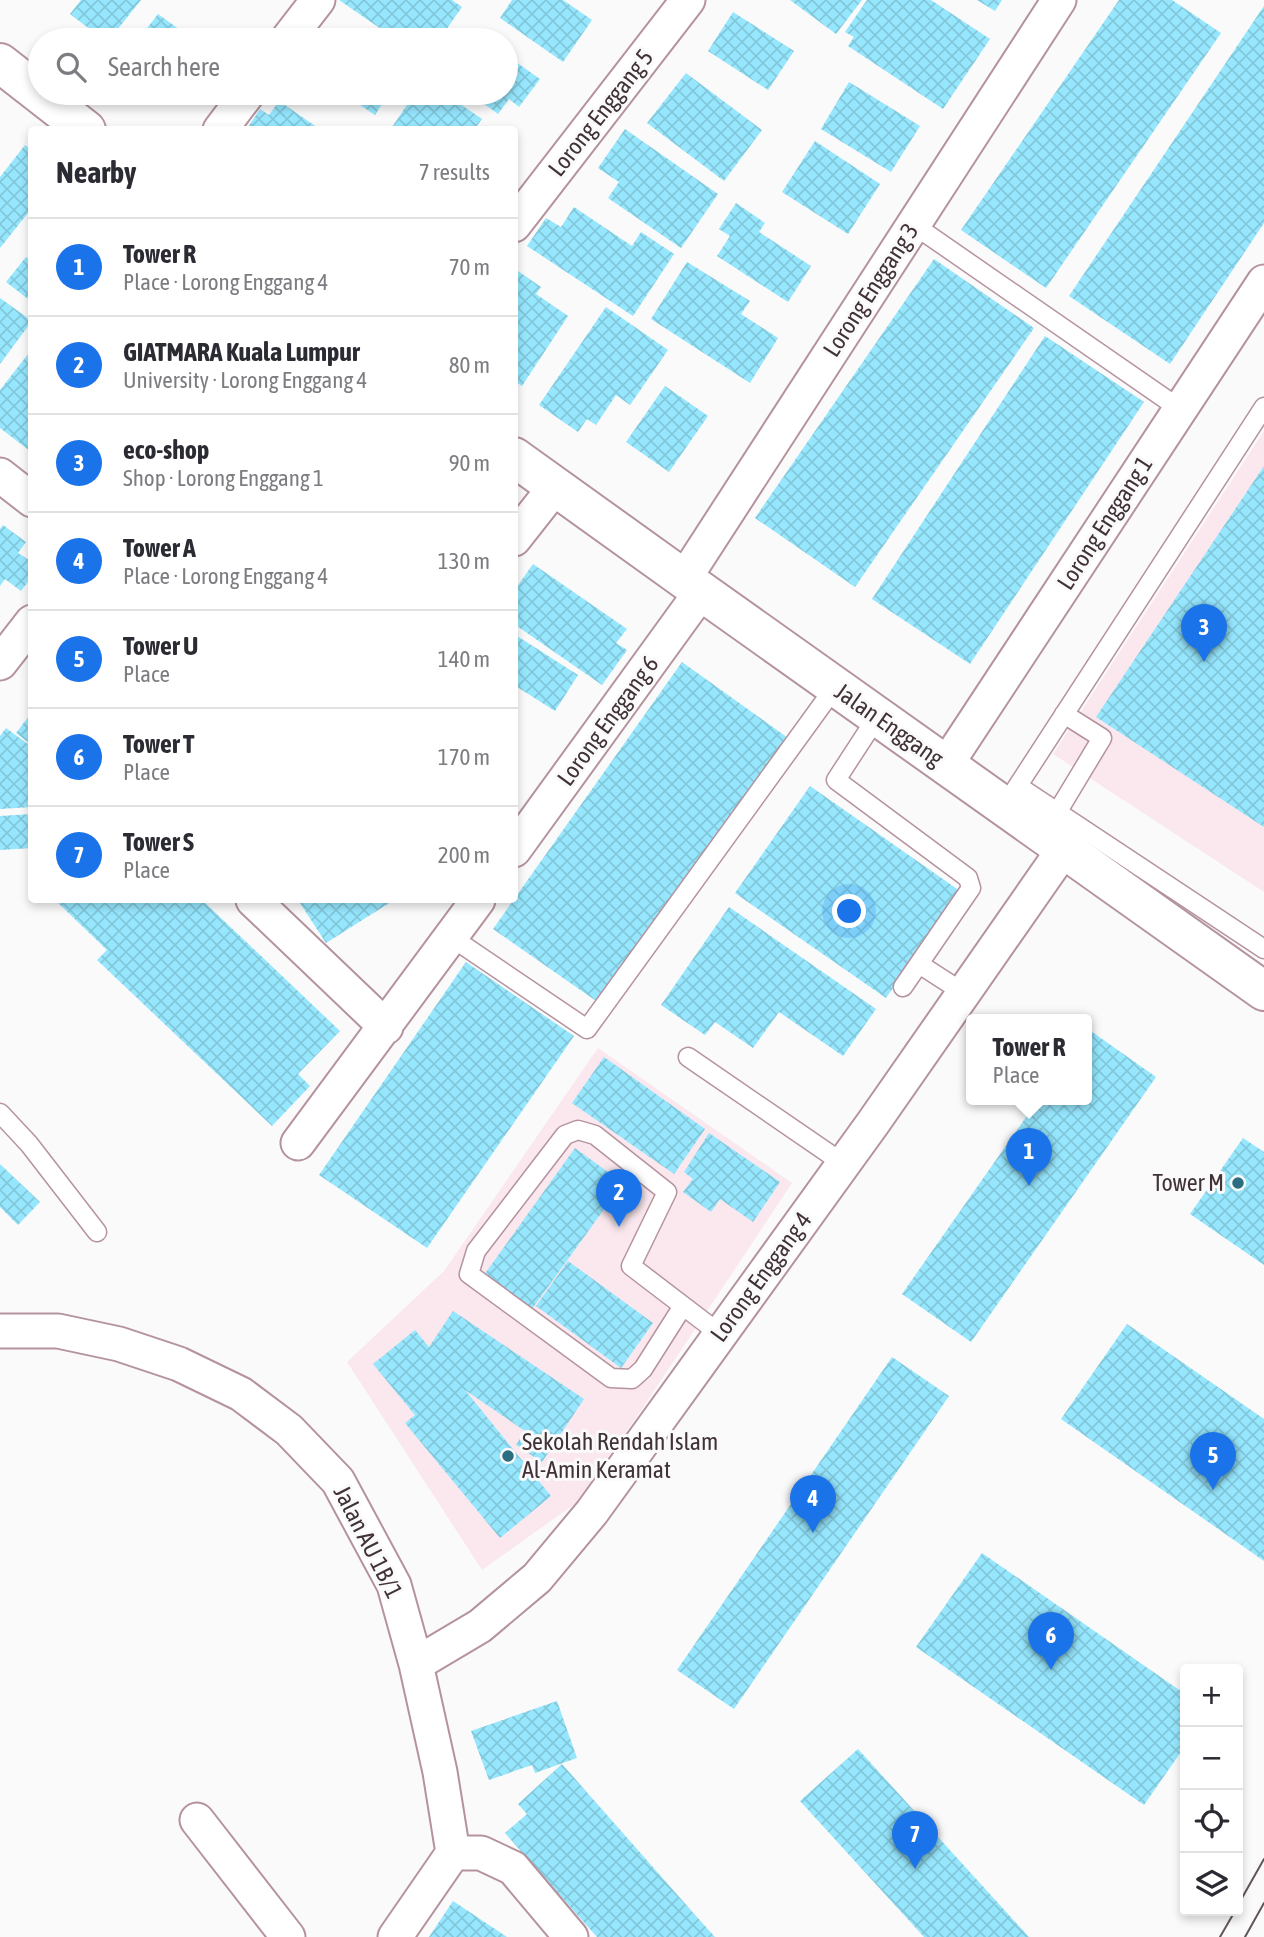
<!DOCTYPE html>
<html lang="en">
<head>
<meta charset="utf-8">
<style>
  :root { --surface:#fff; --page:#f7f7f7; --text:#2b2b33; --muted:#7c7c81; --line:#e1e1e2; --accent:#1a73e8 }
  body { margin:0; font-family:"Asap Condensed",sans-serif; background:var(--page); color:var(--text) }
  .controls { position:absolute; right:21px; bottom:21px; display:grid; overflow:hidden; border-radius:7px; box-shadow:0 4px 10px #0003 }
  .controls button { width:63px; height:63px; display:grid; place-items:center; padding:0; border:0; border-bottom:2px solid var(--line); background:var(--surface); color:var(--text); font:35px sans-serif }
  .you { position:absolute; left:850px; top:912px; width:24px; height:24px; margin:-18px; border:5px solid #fff; border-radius:50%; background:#1a73e8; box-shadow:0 0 0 10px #1a73e833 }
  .badge { display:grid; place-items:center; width:46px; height:46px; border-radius:50%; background:var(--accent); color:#fff; font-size:23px; font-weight:700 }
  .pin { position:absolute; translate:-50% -58px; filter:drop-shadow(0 2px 4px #0008) }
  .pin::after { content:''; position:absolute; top:37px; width:24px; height:21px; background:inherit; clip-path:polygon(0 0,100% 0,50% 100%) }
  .popup { position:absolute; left:966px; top:1014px; width:126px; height:91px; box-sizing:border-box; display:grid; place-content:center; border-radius:7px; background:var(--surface); filter:drop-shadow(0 2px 5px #0005); font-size:23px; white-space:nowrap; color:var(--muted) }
  .popup b { font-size:26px; color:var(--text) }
  .popup::after { content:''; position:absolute; left:50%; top:100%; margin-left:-14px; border:14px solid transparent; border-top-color:var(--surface) }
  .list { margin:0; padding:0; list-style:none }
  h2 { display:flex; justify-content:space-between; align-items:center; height:91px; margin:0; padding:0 28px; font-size:30px }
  h2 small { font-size:23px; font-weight:400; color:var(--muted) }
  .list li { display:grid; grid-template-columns:46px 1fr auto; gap:21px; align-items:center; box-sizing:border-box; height:98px; padding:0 28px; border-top:2px solid var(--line) }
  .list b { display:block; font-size:26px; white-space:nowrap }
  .list p { margin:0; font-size:23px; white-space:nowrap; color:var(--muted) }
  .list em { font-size:23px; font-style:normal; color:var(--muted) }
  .icon { flex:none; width:38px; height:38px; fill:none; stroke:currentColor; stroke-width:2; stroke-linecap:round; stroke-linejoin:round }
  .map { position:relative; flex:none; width:1264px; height:1937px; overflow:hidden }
  .search { position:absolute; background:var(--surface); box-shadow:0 4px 10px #0003; left:28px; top:28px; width:490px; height:77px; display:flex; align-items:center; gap:18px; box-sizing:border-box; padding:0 24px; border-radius:38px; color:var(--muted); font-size:26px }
  .panel { position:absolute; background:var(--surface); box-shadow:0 4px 10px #0003; left:28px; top:126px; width:490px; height:777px; border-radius:7px }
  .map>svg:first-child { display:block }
  .built { fill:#fae8ee }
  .building { fill:url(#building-cross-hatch) }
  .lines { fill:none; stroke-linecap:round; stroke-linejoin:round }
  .service-casing { stroke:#b5939e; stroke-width:21 }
  .minor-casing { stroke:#b5939e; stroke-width:37 }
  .secondary-casing { stroke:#b5939e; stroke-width:42 }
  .service { stroke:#fff; stroke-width:18 }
  .minor { stroke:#fff; stroke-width:33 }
  .secondary { stroke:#fff; stroke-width:38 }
  .tram { stroke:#615559; stroke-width:2 }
  .poi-dot { fill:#2b6e7f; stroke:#fafafa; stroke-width:2.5 }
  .labels { text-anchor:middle; stroke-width:6; stroke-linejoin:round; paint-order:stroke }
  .street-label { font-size:24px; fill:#403237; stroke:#fafafa }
  .poi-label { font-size:24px; fill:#403237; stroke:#fafafa; text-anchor:end }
</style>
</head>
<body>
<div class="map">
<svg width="1264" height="1937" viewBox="0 0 1264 1937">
  <defs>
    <pattern id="building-cross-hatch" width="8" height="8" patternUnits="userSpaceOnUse" patternTransform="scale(1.75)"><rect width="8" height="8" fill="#96e7fe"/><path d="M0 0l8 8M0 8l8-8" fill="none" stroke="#82c7da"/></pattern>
  </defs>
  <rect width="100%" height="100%" fill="#fafafa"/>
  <!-- built -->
  <path class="built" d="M1264 431V892L1053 754Z
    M598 1048 792 1183 642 1409 576 1503 482 1570 347 1362 444 1271Z"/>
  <!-- building -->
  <path class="building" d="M81 0H141L109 40H104L70 14Z
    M339 0H452L462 7 439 40H397Z
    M512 0H563L592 20 563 62 500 18Z
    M790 0H862L836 34Z
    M867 0H931L990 39 943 109 848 46 854 37 845 32Z
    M977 0H1002L995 11Z
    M1119 0H1172L1221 33 1046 288 961 230Z
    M1264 6V223L1170 364 1069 296Z
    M733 12 794 51 768 90 708 51Z
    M158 14 194 40H138Z
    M506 55 540 79 519 107 509 99 498 114 469 93H506Z
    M686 73 762 130 724 181 647 123Z
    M849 82 920 126 891 172 821 129Z
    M342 93H389L375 115Z
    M415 93H444L482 119 474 130H390Z
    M279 101 321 130H246L260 109 269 115Z
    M625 129 718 194 681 248 608 198 619 182 598 168Z
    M815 141 880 184 848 234 782 192Z
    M25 145 32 150V208L0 248V177Z
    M736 203 765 223 759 232 811 266 788 302 717 256 730 236 719 229Z
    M574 207 632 246 641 232 674 254 633 316 527 246 546 218 561 227Z
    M26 257 32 261V302L6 282Z
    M934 259 1034 328 855 587 755 518Z
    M687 262 750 301 741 314 778 338 750 383 651 319Z
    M518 271 541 287 536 294 568 316 522 386 514 381V276Z
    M0 298 32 321 0 364Z
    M606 307 668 350 630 405 616 395 596 425 587 419 578 432 539 405Z
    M1045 336 1144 402 970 664 872 599Z
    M32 349V450L30 451 0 428V390Z
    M665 386 708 416 669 472 626 442Z
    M1264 466V827L1096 717Z
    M3 525 26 542 18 553 32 562V576L21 591 5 579 0 586V529Z
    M533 564 627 629 616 643 627 650 602 685 514 624V591Z
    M514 634 578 675 555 711 514 685Z
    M682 662 788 738 599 1003 493 929Z
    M32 712V745L16 733Z
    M6 728 32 747V807L0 809V736Z
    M810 786 960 891 886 998 735 893Z
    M32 814V848L0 850V816Z
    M55 900H202L340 1031 298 1074 310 1086 272 1126 97 960 107 950Z
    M298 900H394L326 943Z
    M729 907 876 1009 843 1056 779 1012 753 1048 715 1022 705 1035 661 1005Z
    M466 962 574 1036 427 1248 319 1175Z
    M1088 1029 1156 1077 971 1342 902 1294 1038 1100H1087V1031Z
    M604 1057 705 1129 674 1174 572 1103Z
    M709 1133 780 1182 753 1222 720 1199 711 1212 683 1192 693 1179 684 1172Z
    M1243 1138 1264 1152V1265L1190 1214Z
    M575 1148 623 1183 532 1309 484 1275Z
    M0 1164 40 1202 18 1225 0 1207Z
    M568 1261 653 1323 621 1368 536 1306Z
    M453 1311 584 1399 542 1462 516 1445 525 1431 465 1390 551 1496 500 1538 405 1423 415 1415 373 1364 415 1330 429 1347Z
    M1127 1324 1264 1419V1561L1061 1419Z
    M892 1357 949 1396 734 1709 677 1670Z
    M982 1553 1185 1694V1746L1144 1805 916 1647Z
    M557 1701 577 1758 535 1773 532 1765 489 1780 471 1731Z
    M858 1749 1029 1937H924L800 1801Z
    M562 1764 696 1916 715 1937H597L535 1867 505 1833 527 1814 518 1804Z
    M453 1901 507 1937H429Z"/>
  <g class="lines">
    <defs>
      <path id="service" d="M914 225 1180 409
        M877 717 836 780 968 878 971 888 903 987
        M1018 786 1264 949
        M1004 807 1264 407
        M1058 811 1102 738 1064 714
        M451 937 587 1029 835 687
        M919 964 964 993
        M688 1057 844 1164
        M0 1113 29 1144 97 1232
        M683 1306 643 1369 632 1379 611 1378 469 1274 476 1251 565 1135 578 1130 595 1135 667 1192 631 1266 720 1334"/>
      <path id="minor" d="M287 40 318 0
        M220 130 248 93
        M514 225 688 0
        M0 475 32 500
        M514 539 555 487
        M684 579 1059 0
        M0 663 32 622
        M946 765 1264 282
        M514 850 701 592
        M253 900 386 1027
        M298 1143 478 900
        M0 1331H58L119 1344 179 1364 241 1394 289 1430 338 1481 394 1585 416 1664 440 1772 453 1853
        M416 1664 480 1626 537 1578 592 1512 873 1123 1064 849
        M197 1820 288 1937
        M453 1853H481L513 1868 571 1937
        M395 1937 453 1853"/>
      <path id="secondary" d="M0 63 86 130
        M514 457 684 579 1264 991"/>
    </defs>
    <!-- service casing -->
    <use href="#service" class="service-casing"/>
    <!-- minor casing -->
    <use href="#minor" class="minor-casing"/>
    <!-- secondary casing -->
    <use href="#secondary" class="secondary-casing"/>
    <!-- service -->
    <use href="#service" class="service"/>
    <!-- minor -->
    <use href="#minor" class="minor"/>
    <!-- secondary -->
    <use href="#secondary" class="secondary"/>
    <!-- tram -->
    <path class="tram" d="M1238 1905 1264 1859
      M1220 1937 1235 1911
      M1245 1937 1264 1903"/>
  </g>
  <!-- markers -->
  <g class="poi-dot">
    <circle cx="1238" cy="1183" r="7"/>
    <circle cx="508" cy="1456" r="7"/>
  </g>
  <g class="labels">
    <!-- street labels -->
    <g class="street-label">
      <text transform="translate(601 113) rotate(-52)" y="8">Lorong Enggang 5</text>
      <text transform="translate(871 290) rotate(-57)" y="8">Lorong Enggang 3</text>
      <text transform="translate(1105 523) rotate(-57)" y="8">Lorong Enggang 1</text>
      <text transform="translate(608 721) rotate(-54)" y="8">Lorong Enggang 6</text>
      <text transform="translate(889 725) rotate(35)" y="8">Jalan Enggang</text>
      <text transform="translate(761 1277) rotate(-54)" y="8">Lorong Enggang 4</text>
      <text transform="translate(368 1542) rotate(63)" y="8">Jalan AU 1B/1</text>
    </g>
    <!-- poi labels -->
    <g class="poi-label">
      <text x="1224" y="1191">Tower M</text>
      <text x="522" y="1450" text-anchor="start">Sekolah Rendah Islam<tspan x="522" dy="28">Al-Amin Keramat</tspan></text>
    </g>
  </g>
</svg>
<div class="controls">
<button>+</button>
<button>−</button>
<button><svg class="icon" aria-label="locate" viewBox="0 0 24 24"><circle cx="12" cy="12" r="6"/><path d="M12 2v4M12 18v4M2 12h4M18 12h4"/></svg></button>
<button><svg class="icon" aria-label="layers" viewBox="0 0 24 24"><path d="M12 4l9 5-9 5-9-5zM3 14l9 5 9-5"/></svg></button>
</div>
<div class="you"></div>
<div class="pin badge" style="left:1029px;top:1186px">1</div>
<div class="popup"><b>Tower R</b>Place</div>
<div class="pin badge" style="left:619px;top:1227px">2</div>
<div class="pin badge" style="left:1204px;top:662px">3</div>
<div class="pin badge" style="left:813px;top:1533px">4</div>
<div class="pin badge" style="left:1213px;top:1490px">5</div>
<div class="pin badge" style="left:1051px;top:1670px">6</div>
<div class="pin badge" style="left:915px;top:1869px">7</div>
<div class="search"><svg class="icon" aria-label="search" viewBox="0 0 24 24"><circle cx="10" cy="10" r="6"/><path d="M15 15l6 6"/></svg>Search here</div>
<section class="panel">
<h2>Nearby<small>7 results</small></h2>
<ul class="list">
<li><span class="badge">1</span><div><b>Tower R</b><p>Place · Lorong Enggang 4</p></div><em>70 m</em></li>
<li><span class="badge">2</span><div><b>GIATMARA Kuala Lumpur</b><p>University · Lorong Enggang 4</p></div><em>80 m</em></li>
<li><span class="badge">3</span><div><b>eco-shop</b><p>Shop · Lorong Enggang 1</p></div><em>90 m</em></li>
<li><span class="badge">4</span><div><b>Tower A</b><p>Place · Lorong Enggang 4</p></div><em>130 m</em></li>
<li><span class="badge">5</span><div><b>Tower U</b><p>Place</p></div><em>140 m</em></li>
<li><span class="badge">6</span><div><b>Tower T</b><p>Place</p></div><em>170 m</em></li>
<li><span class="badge">7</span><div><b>Tower S</b><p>Place</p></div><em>200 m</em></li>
</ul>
</section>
</div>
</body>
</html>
